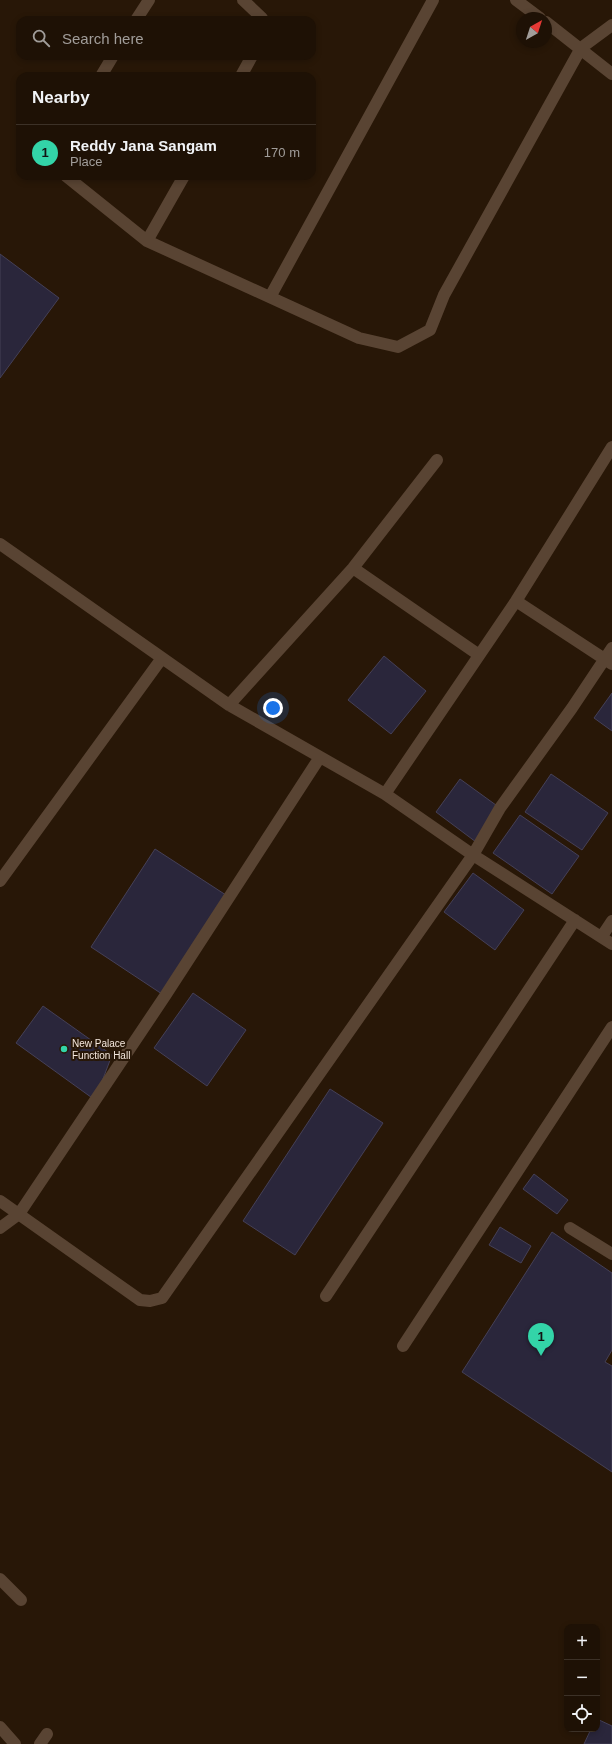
<!DOCTYPE html>
<html lang="en">
<head>
<meta charset="utf-8">
<style>
  :root { --surface:#1e1105; --page:#261a0f; --text:#f1f3f6; --muted:#a19d9a; --line:#3c3127; --accent:#33d4a8 }
  body { margin:0; font-family:Helvetica,sans-serif; background:var(--page); color:var(--text) }
  .controls { position:absolute; right:12px; bottom:12px; display:grid; overflow:hidden; border-radius:8px; box-shadow:0 2px 6px #0003 }
  .controls button { width:36px; height:36px; display:grid; place-items:center; padding:0; border:0; border-bottom:1px solid var(--line); background:var(--surface); color:var(--text); font:20px sans-serif }
  .compass { position:absolute; left:516px; top:12px; width:36px; height:36px; border-radius:50%; background:var(--surface); box-shadow:0 2px 6px #0003; rotate:39deg }
  .you { position:absolute; left:273px; top:708px; width:14px; height:14px; margin:-10px; border:3px solid #fff; border-radius:50%; background:#1a73e8; box-shadow:0 0 0 6px #1a73e833 }
  .badge { display:grid; place-items:center; width:26px; height:26px; border-radius:50%; background:var(--accent); color:#111; font-size:13px; font-weight:700 }
  .pin { position:absolute; translate:-50% -33px; filter:drop-shadow(0 1px 2px #0008) }
  .pin::after { content:''; position:absolute; top:21px; width:14px; height:12px; background:inherit; clip-path:polygon(0 0,100% 0,50% 100%) }
  .list { margin:0; padding:0; list-style:none }
  h2 { display:flex; justify-content:space-between; align-items:center; height:52px; margin:0; padding:0 16px; font-size:17px }
  h2 small { font-size:13px; font-weight:400; color:var(--muted) }
  .list li { display:grid; grid-template-columns:26px 1fr auto; gap:12px; align-items:center; box-sizing:border-box; height:56px; padding:0 16px; border-top:1px solid var(--line) }
  .list b { display:block; font-size:15px; white-space:nowrap }
  .list p { margin:0; font-size:13px; white-space:nowrap; color:var(--muted) }
  .list em { font-size:13px; font-style:normal; color:var(--muted) }
  .icon { flex:none; width:22px; height:22px; fill:none; stroke:currentColor; stroke-width:2; stroke-linecap:round; stroke-linejoin:round }
  .map { position:relative; flex:none; width:612px; height:1744px; overflow:hidden }
  .search { position:absolute; background:var(--surface); box-shadow:0 2px 6px #0003; left:16px; top:16px; width:300px; height:44px; display:flex; align-items:center; gap:10px; box-sizing:border-box; padding:0 14px; border-radius:12px; color:var(--muted); font-size:15px }
  .panel { position:absolute; background:var(--surface); box-shadow:0 2px 6px #0003; left:16px; top:72px; width:300px; height:108px; border-radius:12px }
  .map>svg:first-child { display:block }
  .building { fill:#2a263b; stroke:#454057 }
  .lines { fill:none; stroke-linecap:round; stroke-linejoin:round }
  .minor { stroke:#594433; stroke-width:12 }
  .poi-dot { fill:#33d4a8; stroke:#281707; stroke-width:1.5 }
  .labels { text-anchor:middle; stroke-width:4; stroke-linejoin:round; paint-order:stroke }
  .poi-label { font-size:10px; fill:#f4e7dd; stroke:#281707; text-anchor:start }
</style>
</head>
<body>
<div class="map">
<svg width="612" height="1744" viewBox="0 0 612 1744">
  <rect width="100%" height="100%" fill="#281707"/>
  <!-- building -->
  <path class="building" d="M0 254 59 298 0 378Z
    M384 656 426 691 391 734 348 700Z
    M612 693V731L594 718Z
    M551 774 608 813 582 850 525 812Z
    M460 779 500 808 476 842 436 812Z
    M520 815 579 856 552 894 493 853Z
    M155 849 229 897 165 996 91 947Z
    M473 873 524 910 495 950 444 912Z
    M193 993 246 1030 207 1086 154 1048Z
    M43 1006 112 1055 95 1100 16 1043Z
    M330 1089 383 1123 295 1255 243 1221Z
    M534 1174 568 1200 557 1214 523 1189Z
    M500 1227 531 1246 521 1263 489 1245Z
    M552 1232 612 1273V1350L605 1362 612 1366V1472L462 1372Z
    M597 1719 612 1726V1744H584L591 1729H597Z"/>
  <g class="lines">
    <!-- minor -->
    <path class="minor" d="M243 0 262 18V20
      M516 0 540 18
      M136 20 149 0
      M546 22 612 74
      M101 76 113 56
      M241 76 252 56
      M66 176 147 241 359 338 398 347 430 330 444 295 581 48 612 25
      M147 241 184 176
      M270 297 433 0
      M0 544 229 705 385 794 473 855 612 944
      M353 568 479 655
      M516 601 612 664
      M229 705 353 568 437 460
      M385 794 516 601 612 447
      M0 881 162 658
      M602 936 612 921
      M0 1201 140 1300 150 1301 162 1298 473 855 500 808 572 708 612 648
      M0 1228 19 1214 165 996 320 757
      M570 1228 612 1254
      M326 1296 575 920
      M403 1346 612 1027
      M0 1579 21 1600
      M0 1727 15 1744
      M40 1744 47 1734"/>
  </g>
  <!-- markers -->
  <circle class="poi-dot" cx="64" cy="1049" r="4"/>
  <g class="labels">
    <!-- poi labels -->
    <g class="poi-label">
      <text x="72" y="1047">New Palace<tspan x="72" dy="12">Function Hall</tspan></text>
    </g>
  </g>
</svg>
<div class="controls">
<button>+</button>
<button>−</button>
<button><svg class="icon" aria-label="locate" viewBox="0 0 24 24"><circle cx="12" cy="12" r="6"/><path d="M12 2v4M12 18v4M2 12h4M18 12h4"/></svg></button>
</div>
<svg class="compass" viewBox="-18 -18 36 36"><path d="M0-13l5 13h-10z" fill="#e53935"/><path d="M0 13l5-13h-10z" fill="#a19d9a"/></svg>
<div class="you"></div>
<div class="pin badge" style="left:541px;top:1356px">1</div>
<div class="search"><svg class="icon" aria-label="search" viewBox="0 0 24 24"><circle cx="10" cy="10" r="6"/><path d="M15 15l6 6"/></svg>Search here</div>
<section class="panel">
<h2>Nearby<small></small></h2>
<ul class="list">
<li><span class="badge">1</span><div><b>Reddy Jana Sangam</b><p>Place</p></div><em>170 m</em></li>
</ul>
</section>
</div>
</body>
</html>
